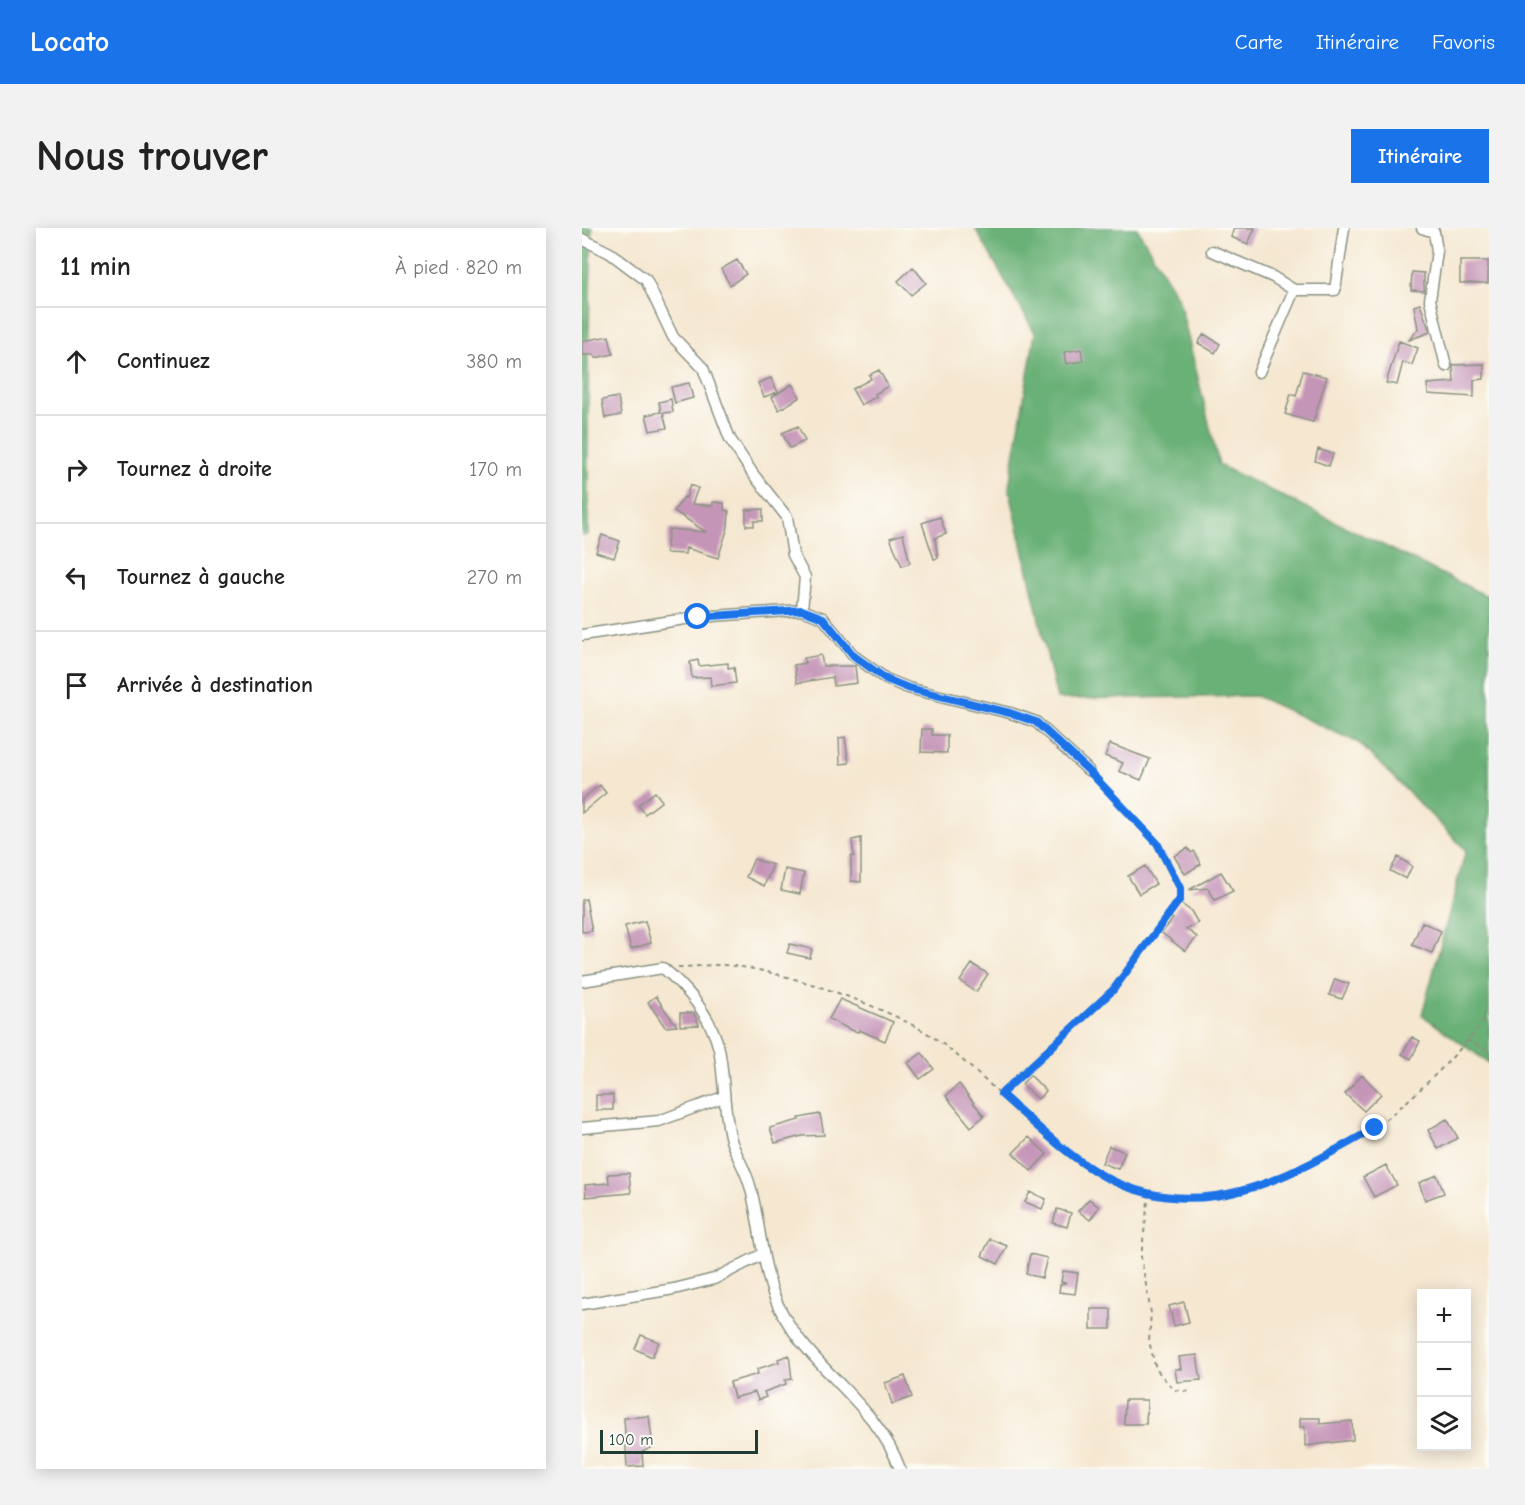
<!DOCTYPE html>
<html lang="fr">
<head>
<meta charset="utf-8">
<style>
  :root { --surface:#fff; --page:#f2f2f2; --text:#222; --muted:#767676; --line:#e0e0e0; --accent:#1a73e8 }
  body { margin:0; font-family:"Comic Neue",sans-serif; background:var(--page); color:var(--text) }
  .controls { position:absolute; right:18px; bottom:18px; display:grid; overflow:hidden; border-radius:0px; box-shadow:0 3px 15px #0003 }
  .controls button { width:54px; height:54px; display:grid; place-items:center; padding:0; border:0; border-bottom:2px solid var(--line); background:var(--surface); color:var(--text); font:30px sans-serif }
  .scale { position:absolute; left:18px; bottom:15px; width:158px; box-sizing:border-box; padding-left:6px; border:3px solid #1f3d34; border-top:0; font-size:16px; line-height:21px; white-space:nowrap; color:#1f3d34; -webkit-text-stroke:4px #fdfcf7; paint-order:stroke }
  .stop { position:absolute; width:18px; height:18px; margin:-14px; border:4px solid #1a73e8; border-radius:50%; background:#fff }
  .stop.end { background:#1a73e8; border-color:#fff; box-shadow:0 2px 6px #0008 }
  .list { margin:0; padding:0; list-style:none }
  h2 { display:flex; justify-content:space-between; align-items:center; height:78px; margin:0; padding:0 24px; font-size:26px }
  h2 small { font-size:20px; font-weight:400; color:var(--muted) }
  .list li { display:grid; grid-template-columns:39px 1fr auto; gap:18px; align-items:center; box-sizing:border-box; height:108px; padding:0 24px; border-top:2px solid var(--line) }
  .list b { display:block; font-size:22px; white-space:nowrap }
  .list em { font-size:20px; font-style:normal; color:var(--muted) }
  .icon { flex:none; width:33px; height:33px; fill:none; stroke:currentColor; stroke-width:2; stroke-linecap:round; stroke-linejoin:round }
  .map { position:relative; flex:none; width:907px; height:1241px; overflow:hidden; border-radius:0px }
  header { display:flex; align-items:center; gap:36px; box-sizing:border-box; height:84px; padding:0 30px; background:var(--accent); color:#fff }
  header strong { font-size:28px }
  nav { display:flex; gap:33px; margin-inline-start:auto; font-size:21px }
  .intro { display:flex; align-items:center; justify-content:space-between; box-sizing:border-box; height:144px; padding:0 36px }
  h1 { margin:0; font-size:42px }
  .button { padding:15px 27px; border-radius:0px; background:var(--accent); color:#fff; font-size:21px; font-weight:700 }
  main { display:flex; gap:36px; padding:0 36px }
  aside { flex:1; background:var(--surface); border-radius:0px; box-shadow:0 3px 15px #0003 }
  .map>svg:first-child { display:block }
  .forest { fill:#6ab177; stroke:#447756; stroke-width:1.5 }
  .building { fill:#c595b8 }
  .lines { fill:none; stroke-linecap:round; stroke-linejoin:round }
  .street-casing { stroke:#8a9282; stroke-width:13 }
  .path { stroke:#8a9282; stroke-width:2; stroke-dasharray:4.5 4.5; stroke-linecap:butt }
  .street { stroke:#fff; stroke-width:10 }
  .route { stroke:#1a73e8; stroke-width:8 }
</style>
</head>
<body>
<header>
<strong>Locato</strong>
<nav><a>Carte</a><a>Itinéraire</a><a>Favoris</a></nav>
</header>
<div class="intro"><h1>Nous trouver</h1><a class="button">Itinéraire</a></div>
<main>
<aside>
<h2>11 min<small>À pied · 820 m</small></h2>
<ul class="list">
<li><svg class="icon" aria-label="ahead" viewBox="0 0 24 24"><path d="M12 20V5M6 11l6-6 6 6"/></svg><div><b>Continuez</b></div><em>380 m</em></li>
<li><svg class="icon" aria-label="right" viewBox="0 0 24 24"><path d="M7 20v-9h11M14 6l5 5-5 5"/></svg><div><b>Tournez à droite</b></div><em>170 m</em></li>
<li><svg class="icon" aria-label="left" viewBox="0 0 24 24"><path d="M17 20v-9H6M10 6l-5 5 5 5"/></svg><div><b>Tournez à gauche</b></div><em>270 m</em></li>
<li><svg class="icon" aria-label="arrive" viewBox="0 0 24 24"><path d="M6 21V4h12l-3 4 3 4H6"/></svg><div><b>Arrivée à destination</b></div></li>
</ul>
</aside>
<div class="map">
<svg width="907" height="1241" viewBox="0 0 907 1241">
  <rect width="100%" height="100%" fill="#fdfcf7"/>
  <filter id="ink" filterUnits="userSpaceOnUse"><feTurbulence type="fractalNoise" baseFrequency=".0167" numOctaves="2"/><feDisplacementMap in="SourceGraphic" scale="12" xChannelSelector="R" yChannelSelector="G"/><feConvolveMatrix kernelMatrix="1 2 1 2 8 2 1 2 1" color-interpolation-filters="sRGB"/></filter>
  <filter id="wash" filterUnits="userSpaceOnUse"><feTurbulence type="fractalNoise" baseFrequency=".008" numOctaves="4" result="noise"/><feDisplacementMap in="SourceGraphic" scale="24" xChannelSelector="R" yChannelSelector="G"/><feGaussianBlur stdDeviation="1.35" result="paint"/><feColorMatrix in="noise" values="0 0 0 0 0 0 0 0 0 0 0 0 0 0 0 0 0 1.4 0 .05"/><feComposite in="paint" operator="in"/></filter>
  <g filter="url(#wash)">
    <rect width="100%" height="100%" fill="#f5e7d0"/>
    <!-- forest -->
    <path class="forest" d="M0 0H10L6 130V306L0 308Z
      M393 0H555L597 72 637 237 907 369V835L840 787 884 622 777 515 674 468 475 471 427 259 453 105Z"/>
    <g id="blocks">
      <!-- building -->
      <path class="building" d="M652 0H673L666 16 649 9Z
        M155 32 164 46 148 57 139 41Z
        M878 33H906V55H878Z
        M331 39 344 55 329 67 316 53Z
        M830 44 842 45V63L829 62Z
        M838 76 848 104 827 112 836 101 832 78Z
        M622 106 638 116 633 125 616 115Z
        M27 108 31 126 13 130 12 127H0V113Z
        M817 113 836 120 830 137 821 134 815 157 804 155Z
        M499 121 501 133 484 136 482 124Z
        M902 136V151L892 152V169L846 166 845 156 872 154 871 137Z
        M297 142 306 158 293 166 294 169 279 177 270 161 289 151 287 147Z
        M721 143 745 149 731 194 703 186 709 166 714 168Z
        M189 150 196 164 182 169 176 155Z
        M107 155 111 170 93 175 89 159Z
        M210 156 218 169 197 182 190 169Z
        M36 169 39 187 23 190 20 172Z
        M89 171 91 184 81 185 85 200 68 203 64 187 79 184 77 174Z
        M216 198 223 213 208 220 200 205Z
        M736 221 751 226 747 238 733 233Z
        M108 257 116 260 110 276 131 278V274L142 275V282L147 283 146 299 136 330 104 320 103 326 84 325 87 301 124 304 92 283 102 269 104 270Z
        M181 281V293H172V298H164V282Z
        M358 289 364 306 353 310 356 330 352 331 340 295Z
        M321 306 328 335 320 338 308 310Z
        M20 307 38 313 32 330 14 324Z
        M239 427 241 438H273L275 455 252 458 251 449 215 455 212 437 223 435 222 430Z
        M116 432 117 438 146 435V440L152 439 154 455 129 458 128 449 110 450 108 434Z
        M340 501H350V507H365V525L339 524Z
        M263 509 267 535 258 536 257 510Z
        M528 516 568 531 559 552 537 543 541 535 523 528Z
        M18 557 24 565 0 585V571Z
        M73 564 80 573 63 586 56 577Z
        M279 610V654L269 653V628H272L270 612Z
        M606 620 609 625 612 623 619 636 603 646 592 628Z
        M816 629 830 638 824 651 808 643Z
        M172 631 191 637 182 658 164 649Z
        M563 638 574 656 557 666 546 648Z
        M203 641 222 645 218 666 199 662Z
        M639 644 651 663 633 672 626 660 607 662Z
        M4 671 10 703 0 704V672Z
        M598 675 609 683 616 695 604 701 615 709 603 723 580 705 591 691 588 689Z
        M63 693 69 715 49 721 43 698Z
        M840 694 859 703 850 725 830 717Z
        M208 716 230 721 228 730 205 725Z
        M390 736 406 746 394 764 378 753Z
        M753 751 767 756 760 771 747 767Z
        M74 768 83 782 95 798 83 799 66 774Z
        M258 771 311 794 303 813 277 802 276 804 269 802 247 791Z
        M98 785H112L117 797 98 798Z
        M830 809 838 813 829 831 820 826Z
        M340 825 352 841 338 851 326 835Z
        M448 847 464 863 456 871 440 856Z
        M780 847 799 866 782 883 763 866Z
        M377 856 402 888 389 899 364 868Z
        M14 867H31V882H14Z
        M238 886 242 907 220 908 193 915 188 900 217 892V890Z
        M865 891 876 910 856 921 846 902Z
        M447 909 465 926 449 943 431 925Z
        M527 918 543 924 536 941 520 935Z
        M804 937 815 957 792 969 781 949Z
        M47 945 49 965 4 969 3 957 27 955 26 946Z
        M855 947 862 965 843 972 837 955Z
        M448 964 464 971 460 981 443 974Z
        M507 971 517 979 508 992 496 983Z
        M475 981 489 985 485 999 471 995Z
        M408 1011 425 1018 416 1036 400 1028Z
        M448 1026 465 1030 460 1050 444 1046Z
        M481 1043 496 1045 493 1066 477 1064 478 1057 483 1055 479 1054Z
        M602 1074 607 1094 592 1098 587 1078Z
        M509 1081H529V1101H509Z
        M59 1107 77 1114 70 1129 53 1121Z
        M207 1127 210 1151 203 1152 204 1156 182 1164 184 1169 176 1172 173 1164 152 1170 148 1154 176 1146 175 1141 197 1134 196 1131Z
        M615 1127 619 1152 595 1154 593 1141H599L597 1129Z
        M323 1148 330 1169 310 1176 303 1155Z
        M543 1172H565L564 1196H542Z
        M67 1188 71 1219 60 1224 61 1238 45 1239 42 1190Z
        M718 1190H738V1196L770 1193 771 1212 723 1218V1199H718Z"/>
    </g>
  </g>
  <g filter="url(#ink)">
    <use href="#blocks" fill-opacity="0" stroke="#8a9282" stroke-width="1.5"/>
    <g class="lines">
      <defs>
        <path id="street" d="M840 0 852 4 855 23 848 72 864 138
          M0 11 28 25 64 52 91 109 121 140 148 211 171 246 205 289 211 327 223 349 220 382
          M630 23 691 49 712 62H753L762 0
          M677 144 712 62
          M0 407 116 389 220 382 241 390 272 428 304 451 326 460 428 485 454 494 506 542
          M0 753 81 740C106 761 129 788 137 821 143 851 141 882 149 912 154 928 164 942 168 958 178 993 179 1031 191 1065 217 1136 293 1170 318 1241
          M0 900 77 893 141 869
          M0 1076 92 1061 132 1051 181 1026"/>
      </defs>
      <!-- street casing -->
      <use href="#street" class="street-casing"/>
      <!-- path -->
      <path class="path" d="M96 739C110 739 124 737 138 737 191 738 303 778 348 807 371 822 392 843 413 861 439 883 465 909 492 929 574 987 651 977 735 931 755 920 775 912 793 899 828 875 882 820 907 786
        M885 812 907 823
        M419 866 532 762 598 671C598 629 541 579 513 550
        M567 965 559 1029 569 1085 567 1113 574 1141 592 1162 611 1164"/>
      <!-- street -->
      <use href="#street" class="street"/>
    </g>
  </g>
  <g class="lines" filter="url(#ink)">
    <!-- route -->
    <path class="route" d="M116 389 220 382 241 390 272 428 304 451 326 460 428 485 454 494 506 542 575 615 598 660V671L531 762 419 866C452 895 485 928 523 949 620 1000 709 948 793 900"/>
  </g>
</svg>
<div class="controls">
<button>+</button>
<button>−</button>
<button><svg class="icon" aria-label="layers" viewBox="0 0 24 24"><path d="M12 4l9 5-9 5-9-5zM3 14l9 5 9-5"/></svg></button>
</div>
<div class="scale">100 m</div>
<div class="stop" style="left:116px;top:389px"></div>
<div class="stop end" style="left:793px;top:900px"></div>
</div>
</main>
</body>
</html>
